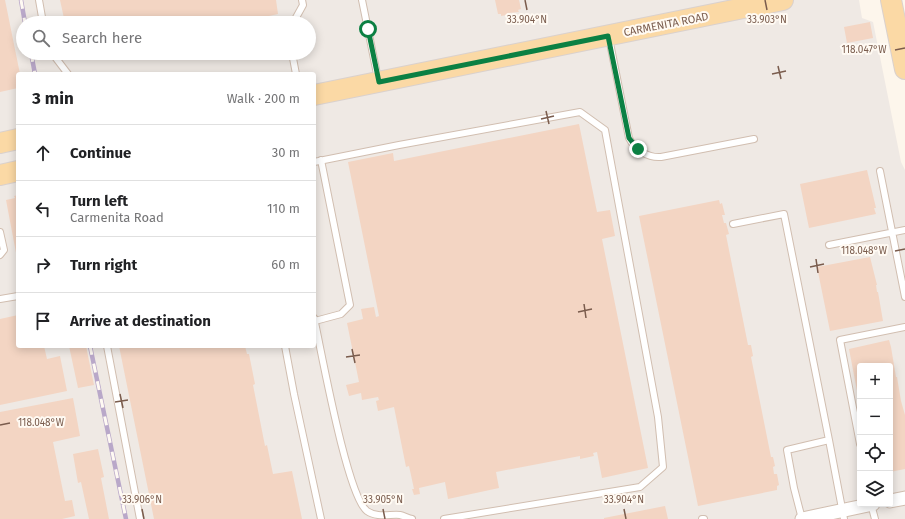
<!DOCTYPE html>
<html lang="en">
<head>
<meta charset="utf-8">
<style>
  :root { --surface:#fff; --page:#f6f6f6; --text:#202124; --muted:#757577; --line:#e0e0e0 }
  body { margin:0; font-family:"Fira Sans",sans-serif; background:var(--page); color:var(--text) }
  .controls { position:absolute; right:12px; bottom:12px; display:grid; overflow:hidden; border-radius:4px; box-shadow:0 2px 10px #0003 }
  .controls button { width:36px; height:36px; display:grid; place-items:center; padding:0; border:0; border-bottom:1px solid var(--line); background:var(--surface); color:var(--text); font:20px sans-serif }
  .stop { position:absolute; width:12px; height:12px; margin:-9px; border:3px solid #0b8043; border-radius:50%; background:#fff }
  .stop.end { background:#0b8043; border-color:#fff; box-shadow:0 1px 4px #0008 }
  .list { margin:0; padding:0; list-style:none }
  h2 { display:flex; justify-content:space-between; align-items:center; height:52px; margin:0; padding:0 16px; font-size:17px }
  h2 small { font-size:13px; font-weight:400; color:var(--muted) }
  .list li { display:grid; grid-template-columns:26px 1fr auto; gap:12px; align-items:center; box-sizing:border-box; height:56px; padding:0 16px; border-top:1px solid var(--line) }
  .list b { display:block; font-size:15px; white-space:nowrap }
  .list p { margin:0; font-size:13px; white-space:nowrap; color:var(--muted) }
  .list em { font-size:13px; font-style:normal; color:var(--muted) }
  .icon { flex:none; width:22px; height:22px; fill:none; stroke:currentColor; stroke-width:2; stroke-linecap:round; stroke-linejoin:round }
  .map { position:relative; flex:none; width:905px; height:519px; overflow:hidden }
  .search { position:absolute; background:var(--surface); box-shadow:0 2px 10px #0003; left:16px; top:16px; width:300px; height:44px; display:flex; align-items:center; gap:10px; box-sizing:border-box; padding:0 14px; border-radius:22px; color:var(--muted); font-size:15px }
  .panel { position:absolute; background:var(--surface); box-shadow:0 2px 10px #0003; left:16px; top:72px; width:300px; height:276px; border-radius:4px }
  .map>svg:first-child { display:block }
  .industrial { fill:#efe9e4; fill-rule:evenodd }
  .building { fill:#f3d5c3 }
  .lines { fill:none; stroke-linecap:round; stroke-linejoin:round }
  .service-casing { stroke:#d1beb0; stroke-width:8 }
  .minor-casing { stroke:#d1beb0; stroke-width:15 }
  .primary-casing { stroke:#dad1cd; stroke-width:22 }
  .service { stroke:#fff; stroke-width:6 }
  .minor { stroke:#fff; stroke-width:13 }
  .primary { stroke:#fbd9a5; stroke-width:20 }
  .rail-casing { stroke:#b9a8c9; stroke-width:4.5 }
  .rail { stroke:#fffaf3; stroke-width:3; stroke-dasharray:9; stroke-linecap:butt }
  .route { stroke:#0b8043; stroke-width:5 }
  .ticks { fill:none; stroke:#7a5c4d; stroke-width:1.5 }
  .labels { text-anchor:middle; stroke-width:4; stroke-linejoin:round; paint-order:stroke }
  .street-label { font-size:11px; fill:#7a5c4d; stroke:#fffaf3 }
  .ticks-label { font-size:10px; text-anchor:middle; fill:#7a5c4d; stroke:#fffaf3; stroke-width:4; stroke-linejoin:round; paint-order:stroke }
</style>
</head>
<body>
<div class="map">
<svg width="905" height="519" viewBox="0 0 905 519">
  <rect width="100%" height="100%" fill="#fdf6ec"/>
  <!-- industrial -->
  <path class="industrial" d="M0 0H859L862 18 873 22 901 162 905 170V519H0ZM23 23H309V53H23ZM18 74H314V346H18ZM860 366H890V504H860Z"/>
  <!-- building -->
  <path class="building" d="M0 0H5L20 74H18V88L0 92Z
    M60 0H276L278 14 236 23H65Z
    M495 0H519L521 9 518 10 519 12 507 13V15L501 16V14H498Z
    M870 22 873 38 847 43 844 27Z
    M579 124 597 212 610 210 615 236 602 239 648 468 602 478 597 452 593 453 594 456 580 459V456L496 472 499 488 448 499 445 482 419 488 420 494 414 495 412 489H414L409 466 406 467 394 407 378 411 376 401 379 400 378 397 362 400 361 393 349 396 346 385 359 382 347 323 363 319 361 309 374 307 376 317 379 316 348 162 393 153 394 161Z
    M867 170 876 208H874L876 214 809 228 800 184Z
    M18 195V258H17L6 200 15 198 14 196Z
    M719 200 720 204 722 203 725 215H722L724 223H726L729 234 726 235 748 345H751L753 356 751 357 771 457H773L775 466 773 467 774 474H777L779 485 777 486V490L698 506 639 216Z
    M870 257 877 285H876L877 292H878L883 321 830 331 817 267Z
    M18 315V346H44L47 359 60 356 67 391 0 405V319Z
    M889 340 891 347 896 377H897L901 401 905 415V469L890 472V366H860L859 401 849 349Z
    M69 346H86L94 385 78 388Z
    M119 346H245L247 354H249L255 384 253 385 265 446 267 445 273 474 292 471 302 519H154Z
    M73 398 80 436 53 442 65 501 72 500 75 516 62 519H0V412Z
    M98 449 104 477 101 478 109 519H89L81 482 78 483 73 454Z
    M665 506 668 519H604V518Z"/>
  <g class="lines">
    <defs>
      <path id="service" d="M39 0 43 23
        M362 0 378 79
        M293 23 303 5 302 0
        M609 38 629 138C635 150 648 158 661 157L754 139
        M52 53 68 74
        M292 53 296 74
        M314 162 399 145 580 112 605 130 658 417 663 467 640 487 444 519
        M880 171 905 297
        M733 224 784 214 829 440
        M0 232 4 250 0 255
        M829 245 905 230
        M0 299 18 296
        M314 318C321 349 347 496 367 511 377 518 390 514 400 515 404 516 408 518 412 519
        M315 321 341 314 350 305 321 160
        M107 346 140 519
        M285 346 294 394 321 519
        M860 444 840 340 905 327
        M871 504 875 519
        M702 519H704
        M802 519 794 488 787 450 829 440 844 519"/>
      <path id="minor" d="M890 501 905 498
        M802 519 873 504"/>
      <path id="primary" d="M891 0 905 69
        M314 95 783 0
        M0 143 18 139
        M0 175 18 171"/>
    </defs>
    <!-- service casing -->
    <use href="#service" class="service-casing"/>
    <!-- minor casing -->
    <use href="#minor" class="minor-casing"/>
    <!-- primary casing -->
    <use href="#primary" class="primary-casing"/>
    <!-- service -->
    <use href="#service" class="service"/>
    <!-- minor -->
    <use href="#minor" class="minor"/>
    <!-- primary -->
    <use href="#primary" class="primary"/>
    <defs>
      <path id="rail" d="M21 0 25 23
        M31 53 35 74
        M90 346 126 519"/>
    </defs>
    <!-- rail casing -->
    <use href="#rail" class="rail-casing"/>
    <!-- rail -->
    <use href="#rail" class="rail"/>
  </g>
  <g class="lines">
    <!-- route -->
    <path class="route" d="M368 29 379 82 608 36 629 138 638 149"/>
  </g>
  <!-- ticks -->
  <path class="ticks" d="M525 0 527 10M765 0 767 10M895 50 905 48M778 66 781 79M772 74 786 71M546 111 549 124M541 119 554 116M895 251 905 249M816 259 818 273M810 267 824 264M584 304 586 318M578 312 592 309M352 349 355 363M346 357 360 355M120 394 123 408M115 402 128 400M0 425 10 423M142 509 144 519M383 509 385 519M624 509 626 519"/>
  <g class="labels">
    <!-- street labels -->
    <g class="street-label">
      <text transform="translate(666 24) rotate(-11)" y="4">CARMENITA ROAD</text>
    </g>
  </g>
  <g class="ticks-label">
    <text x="527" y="23">33.904°N</text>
    <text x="767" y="23">33.903°N</text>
    <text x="864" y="53">118.047°W</text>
    <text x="864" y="254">118.048°W</text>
    <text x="41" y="426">118.048°W</text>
    <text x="142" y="503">33.906°N</text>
    <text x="383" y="503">33.905°N</text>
    <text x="624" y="503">33.904°N</text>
  </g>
</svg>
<div class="controls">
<button>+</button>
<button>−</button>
<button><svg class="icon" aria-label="locate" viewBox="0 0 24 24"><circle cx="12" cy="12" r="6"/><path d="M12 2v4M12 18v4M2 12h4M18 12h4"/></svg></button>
<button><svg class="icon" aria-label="layers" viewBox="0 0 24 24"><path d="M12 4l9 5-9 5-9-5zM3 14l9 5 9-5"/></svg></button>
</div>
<div class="stop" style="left:368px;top:29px"></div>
<div class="stop end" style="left:638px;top:149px"></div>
<div class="search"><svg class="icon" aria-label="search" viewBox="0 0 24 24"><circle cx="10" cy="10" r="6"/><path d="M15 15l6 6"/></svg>Search here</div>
<section class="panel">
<h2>3 min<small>Walk · 200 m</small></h2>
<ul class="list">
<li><svg class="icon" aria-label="ahead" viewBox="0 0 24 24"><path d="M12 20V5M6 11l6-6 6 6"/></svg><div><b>Continue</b></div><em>30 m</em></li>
<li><svg class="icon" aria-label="left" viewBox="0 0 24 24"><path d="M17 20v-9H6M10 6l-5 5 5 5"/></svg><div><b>Turn left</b><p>Carmenita Road</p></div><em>110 m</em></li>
<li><svg class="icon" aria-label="right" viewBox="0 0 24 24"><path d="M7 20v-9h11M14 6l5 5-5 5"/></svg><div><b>Turn right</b></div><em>60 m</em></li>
<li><svg class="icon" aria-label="arrive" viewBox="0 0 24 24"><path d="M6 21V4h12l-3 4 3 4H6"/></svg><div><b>Arrive at destination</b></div></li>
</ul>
</section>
</div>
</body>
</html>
